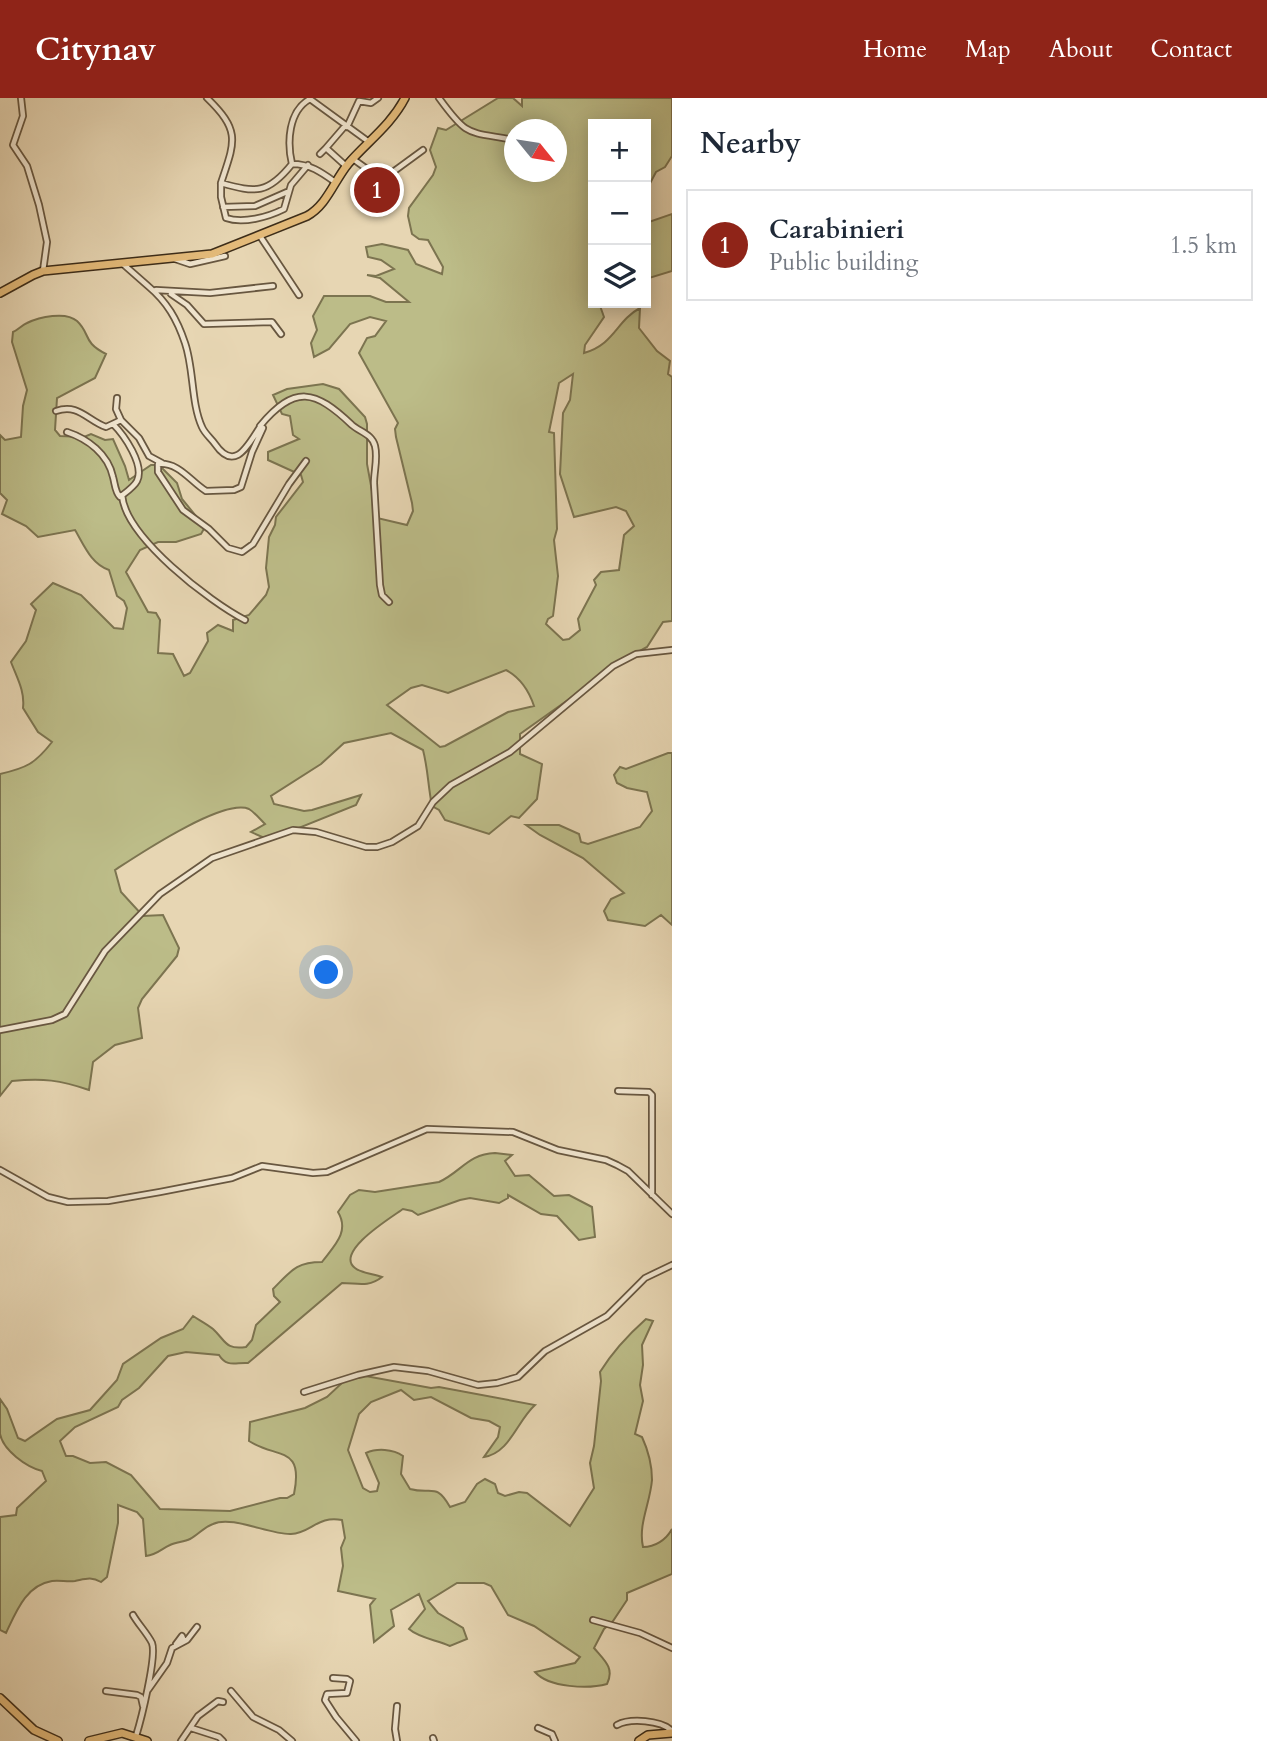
<!DOCTYPE html>
<html lang="en">
<head>
<meta charset="utf-8">
<style>
  :root { --surface:#fff; --page:#f6f6f7; --text:#1f2937; --muted:#747a83; --line:#e0e1e3; --accent:#8f2418 }
  body { margin:0; font-family:Cardo,serif; background:var(--page); color:var(--text) }
  .controls { position:absolute; right:21px; top:21px; display:grid; overflow:hidden; border-radius:0px; box-shadow:0 4px 18px #0003 }
  .controls button { width:63px; height:63px; display:grid; place-items:center; padding:0; border:0; border-bottom:2px solid var(--line); background:var(--surface); color:var(--text); font:35px sans-serif }
  .compass { position:absolute; left:504px; top:21px; width:63px; height:63px; border-radius:50%; background:var(--surface); box-shadow:0 4px 18px #0003; rotate:120deg }
  .you { position:absolute; left:327px; top:875px; width:24px; height:24px; margin:-18px; border:5px solid #fff; border-radius:50%; background:#1a73e8; box-shadow:0 0 0 10px #1a73e833 }
  .badge { display:grid; place-items:center; width:46px; height:46px; border-radius:50%; background:var(--accent); color:#fff; font-size:23px; font-weight:700 }
  .pin { position:absolute; translate:-50% -50%; border:4px solid #fff; box-shadow:0 2px 7px #0006 }
  .list { margin:0; padding:0; list-style:none }
  h2 { display:flex; justify-content:space-between; align-items:center; height:91px; margin:0; padding:0 28px; font-size:30px }
  h2 small { font-size:23px; font-weight:400; color:var(--muted) }
  .list li { display:grid; grid-template-columns:46px 1fr auto; gap:21px; align-items:center; box-sizing:border-box; height:112px; margin:0 14px 14px; padding:0 14px; border:2px solid var(--line); border-radius:0px }
  .list b { display:block; font-size:26px; white-space:nowrap }
  .list p { margin:0; font-size:23px; white-space:nowrap; color:var(--muted) }
  .list em { font-size:23px; font-style:normal; color:var(--muted) }
  .icon { flex:none; width:38px; height:38px; fill:none; stroke:currentColor; stroke-width:2; stroke-linecap:round; stroke-linejoin:round }
  .map { position:relative; flex:none; width:672px; height:1643px; overflow:hidden }
  header { display:flex; align-items:center; gap:42px; box-sizing:border-box; height:98px; padding:0 35px; background:var(--accent); color:#fff }
  header strong { font-size:33px }
  nav { display:flex; gap:38px; margin-inline-start:auto; font-size:24px }
  main { display:flex }
  aside { flex:1; background:var(--surface) }
  .map>svg:first-child { display:block }
  .green { fill:#bcbc88; stroke:#7c7450; stroke-width:2; fill-rule:evenodd }
  .lines { fill:none; stroke-linecap:round; stroke-linejoin:round }
  .minor-casing { stroke:#685740; stroke-width:8 }
  .major-casing { stroke:#3d2d19; stroke-width:10 }
  .minor { stroke:#efe4ce; stroke-width:4.5 }
  .major { stroke:#e4bb7a; stroke-width:7 }
</style>
</head>
<body>
<header>
<strong>Citynav</strong>
<nav><a>Home</a><a>Map</a><a>About</a><a>Contact</a></nav>
</header>
<main>
<div class="map">
<svg width="672" height="1643" viewBox="0 0 672 1643">
  <rect width="100%" height="100%" fill="#e7d6b3"/>
  <filter id="stains"><feTurbulence type="fractalNoise" baseFrequency=".00286" numOctaves="4"/><feColorMatrix values="0 0 0 0 .2 0 0 0 0 .09 0 0 0 0 .02 0 0 0 .5 -.17"/></filter>
  <radialGradient id="worn" r=".72"><stop offset=".6" stop-color="#630" stop-opacity="0"/><stop offset="1" stop-color="#630" stop-opacity=".3"/></radialGradient>
  <!-- green -->
  <path class="green" d="M498 0H513L522 8V0H672V58L665 69 656 74 646 93V26H593V181L591 182 593 205H599L604 219 585 247 584 255C615 246 616 223 640 210L639 230 657 253 670 263 668 276 672 279V523L663 524 647 549 627 560 520 636V656L542 666 537 701 519 720 511 718 489 736 445 722 439 712 432 708C428 688 428 671 423 652L391 635 344 645 321 666 271 698 274 706 304 713 312 712 361 697 356 707 269 742 251 734 265 726C261 722 254 714 249 711 223 700 138 757 115 772L121 794 143 818 163 817 179 850 177 858 142 901 138 910 142 940 115 947 93 964 89 992C60 982 43 980 12 983L0 998V676C26 670 35 666 52 644L38 634 23 610C25 593 17 580 11 564L26 543 36 512 31 506 53 485 81 497 114 530 123 531 127 510 124 503 117 498 109 472C91 466 84 447 75 432L38 439 26 428 2 416 7 402 0 395V337L5 342 21 339 23 308 27 292 12 244 13 234C18 232 22 227 27 225 39 219 66 213 77 223 91 236 82 244 106 256L95 280 57 300 55 332 60 338 84 339 91 336 105 342 113 341 125 368 129 382 151 367H159L177 385 182 401 205 429 201 436 176 444H158L140 452 126 474 148 514 156 515 160 522 158 555 173 556 184 578 190 575 208 543 207 535 218 527 233 533V522L249 517 266 497 269 489 266 470 269 439 275 427 276 419 303 384 301 377 268 362V354L299 341 293 337 290 318 282 316 273 297 287 291 323 286 339 291 365 319 367 326V366L377 420 407 427 413 413 412 405 396 339 395 331 398 325 359 255 367 240 375 238 386 223 370 219 350 226 329 251 314 259 311 245 317 232 313 218 324 198H370L386 204H409L380 180 367 177 376 178 394 171 381 162 368 159 366 149 382 146 408 152 416 166 442 176 443 169 428 142 419 141 412 136 408 118 409 110 433 77 436 69 430 52 438 30 446 32ZM514 32H556V74H514ZM573 276 570 302 563 315 560 376 574 419 616 409 626 413 634 428 624 437 619 472 601 474 594 482 596 487 578 521 580 532 569 541 563 542 546 526 548 521 553 518 558 478 554 442 557 431 554 335 549 334 559 285ZM506 572C521 580 529 593 534 608L508 614 445 648 440 649 387 607 411 590 422 587 448 595Z
    M672 116V173L646 181V125Z
    M668 655H672V827L661 817 645 828 608 822 604 813 611 801 624 795 583 760 540 737 526 727H559L579 736 581 744 588 746 640 729 652 713 647 694 627 690 617 685 614 677 620 669 626 671Z
    M495 1055 512 1057 505 1063 515 1078 529 1077 554 1098 569 1097 592 1109 595 1139 579 1142 557 1118 541 1116 508 1097V1100L499 1105 470 1100 460 1102 418 1117 412 1113 403 1111C392 1119 334 1154 355 1170 361 1175 374 1176 382 1179 368 1190 357 1185 342 1185L248 1265C236 1264 227 1270 219 1257L186 1254 168 1258 139 1290 122 1302 118 1309 75 1329 60 1343 66 1358H73L90 1365 106 1364 131 1377 160 1411 230 1413 280 1400H287L294 1396C304 1347 277 1361 249 1343L250 1324 305 1310 327 1299 343 1284 360 1277 431 1290 439 1289 535 1307C517 1323 510 1355 484 1359L498 1339 500 1329 489 1323 471 1320 431 1299 414 1302 401 1292 371 1304 359 1316 348 1352 363 1390 370 1394 377 1393 379 1385 366 1355C377 1350 393 1351 403 1358L401 1376 410 1391C432 1397 436 1384 450 1409L465 1404 477 1386 485 1381 495 1386 498 1395 505 1398 519 1394 527 1395 570 1428 594 1390 590 1365 594 1348 601 1283 600 1274C613 1253 628 1237 646 1221L653 1223 642 1247 643 1267 640 1287 643 1303 635 1336 642 1339C648 1352 652 1367 652 1382 650 1406 638 1426 643 1449 655 1449 666 1442 672 1431V1476L627 1495V1502L613 1523 604 1531 594 1550C604 1562 615 1570 607 1586 589 1591 549 1590 535 1574L575 1565 580 1559 534 1528 508 1517 491 1488 484 1485H457L428 1503 438 1515 463 1530 467 1541 450 1548C437 1542 419 1540 409 1531L425 1511 419 1496 391 1512 394 1528 374 1544 370 1507 375 1501 338 1493 343 1468 341 1450 345 1440 342 1422C318 1417 311 1435 291 1436 270 1437 232 1417 213 1426 204 1429 198 1437 190 1441 184 1444 176 1444 170 1447 161 1451 157 1457 146 1458L143 1421 137 1414 118 1407V1425L107 1479 101 1484C91 1478 85 1481 75 1483 67 1484 60 1482 52 1483 26 1487 16 1514 6 1535L0 1532V1419L16 1417 17 1410 46 1383 42 1373C26 1369 3 1352 0 1336 0 1325 0 1312 0 1301L7 1311 18 1340 25 1343 57 1321 90 1312 117 1282 123 1266 161 1240 183 1231 193 1218C199 1222 207 1226 213 1231 226 1243 225 1252 246 1249L252 1242 256 1227 280 1204 274 1198 273 1191C291 1173 296 1164 322 1164 334 1148 350 1134 338 1114L350 1097 359 1092 375 1094 439 1084C461 1074 468 1056 495 1055Z"/>
  <g class="lines">
    <defs>
      <path id="minor" d="M21 0 23 18 13 47 27 68 39 107 47 144 43 173
        M207 0C241 33 235 43 221 85
        M439 0C468 40 467 33 514 42
        M345 28 326 50 346 68
        M347 29 359 3 371 5 378 0
        M320 56 326 50
        M353 61 367 71 388 78
        M292 66C287 45 288 13 310 1L369 44
        M308 67 291 87 284 111C268 119 243 126 226 120L221 99V85C256 95 268 96 292 66 310 66 321 74 335 84
        M371 90 423 52
        M223 109 255 108 287 94
        M260 138 299 197
        M175 161 190 166 225 158
        M123 166 148 188
        M148 188C167 204 177 221 185 245 194 271 191 305 202 329 205 336 211 340 215 346 235 375 248 347 260 329L263 330 252 354 241 389 234 392 206 393C190 383 179 364 158 366V374L183 412 209 431 228 450 242 454 253 446 289 386 306 363
        M156 192 210 195 273 188
        M171 196 187 207 204 226 272 224 281 236
        M117 300 116 311 121 322
        M56 313C78 305 87 322 106 329L121 322 139 340 149 358 162 365
        M260 328C295 286 315 292 352 327 360 334 372 336 375 348 378 360 374 373 374 385 376 419 378 453 380 487L382 497 389 504
        M67 334C88 341 108 356 113 379 115 386 115 394 120 399 125 395 134 389 137 383 145 367 124 337 113 326
        M122 397C125 439 210 504 245 522
        M0 932 52 922 65 916 105 853 160 796 212 760 293 732 316 734 366 749H377L392 744 418 728 433 704 451 687 510 654 613 568 636 556 672 552
        M618 993 649 994 652 997V1097
        M0 1072 48 1099 68 1104 108 1103 160 1094 232 1080 262 1068 313 1075 327 1074 427 1031 513 1034 558 1052 606 1062 617 1067 628 1073 672 1116
        M304 1294 358 1277 394 1269 428 1273 478 1287 497 1285 518 1279 545 1253 607 1218 645 1180 672 1167
        M133 1517C138 1526 147 1535 152 1545 157 1558 141 1622 136 1638
        M593 1522 640 1535 672 1550
        M176 1546 182 1538 184 1543
        M333 1580 347 1581 350 1583 347 1595 327 1596 325 1602 336 1619 356 1643
        M148 1592 167 1565 172 1550 187 1542 197 1529
        M106 1593 137 1597 141 1599 143 1608
        M231 1593 253 1619 279 1632 292 1643
        M397 1608 395 1631 397 1643
        M617 1627C630 1620 661 1622 672 1633
        M191 1630 219 1639 223 1643
        M538 1630 552 1636 555 1643
        M433 1640 434 1643
        M181 1643 198 1618 218 1603 223 1604"/>
      <path id="major" d="M0 195 33 177 43 173 212 156 307 118C327 107 334 83 348 66 367 44 391 27 405 0
        M0 1600 34 1632 58 1643
        M89 1643 122 1635 147 1643
        M639 1643 648 1637 672 1635"/>
    </defs>
    <!-- minor casing -->
    <use href="#minor" class="minor-casing"/>
    <!-- major casing -->
    <use href="#major" class="major-casing"/>
    <!-- minor -->
    <use href="#minor" class="minor"/>
    <!-- major -->
    <use href="#major" class="major"/>
  </g>
  <rect width="100%" height="100%" filter="url(#stains)"/>
  <rect width="100%" height="100%" fill="url(#worn)"/>
</svg>
<div class="controls">
<button>+</button>
<button>−</button>
<button><svg class="icon" aria-label="layers" viewBox="0 0 24 24"><path d="M12 4l9 5-9 5-9-5zM3 14l9 5 9-5"/></svg></button>
</div>
<svg class="compass" viewBox="-18 -18 36 36"><path d="M0-13l5 13h-10z" fill="#e53935"/><path d="M0 13l5-13h-10z" fill="#747a83"/></svg>
<div class="you"></div>
<div class="pin badge" style="left:377px;top:92px">1</div>
</div>
<aside>
<h2>Nearby<small></small></h2>
<ul class="list">
<li><span class="badge">1</span><div><b>Carabinieri</b><p>Public building</p></div><em>1.5 km</em></li>
</ul>
</aside>
</main>
</body>
</html>
